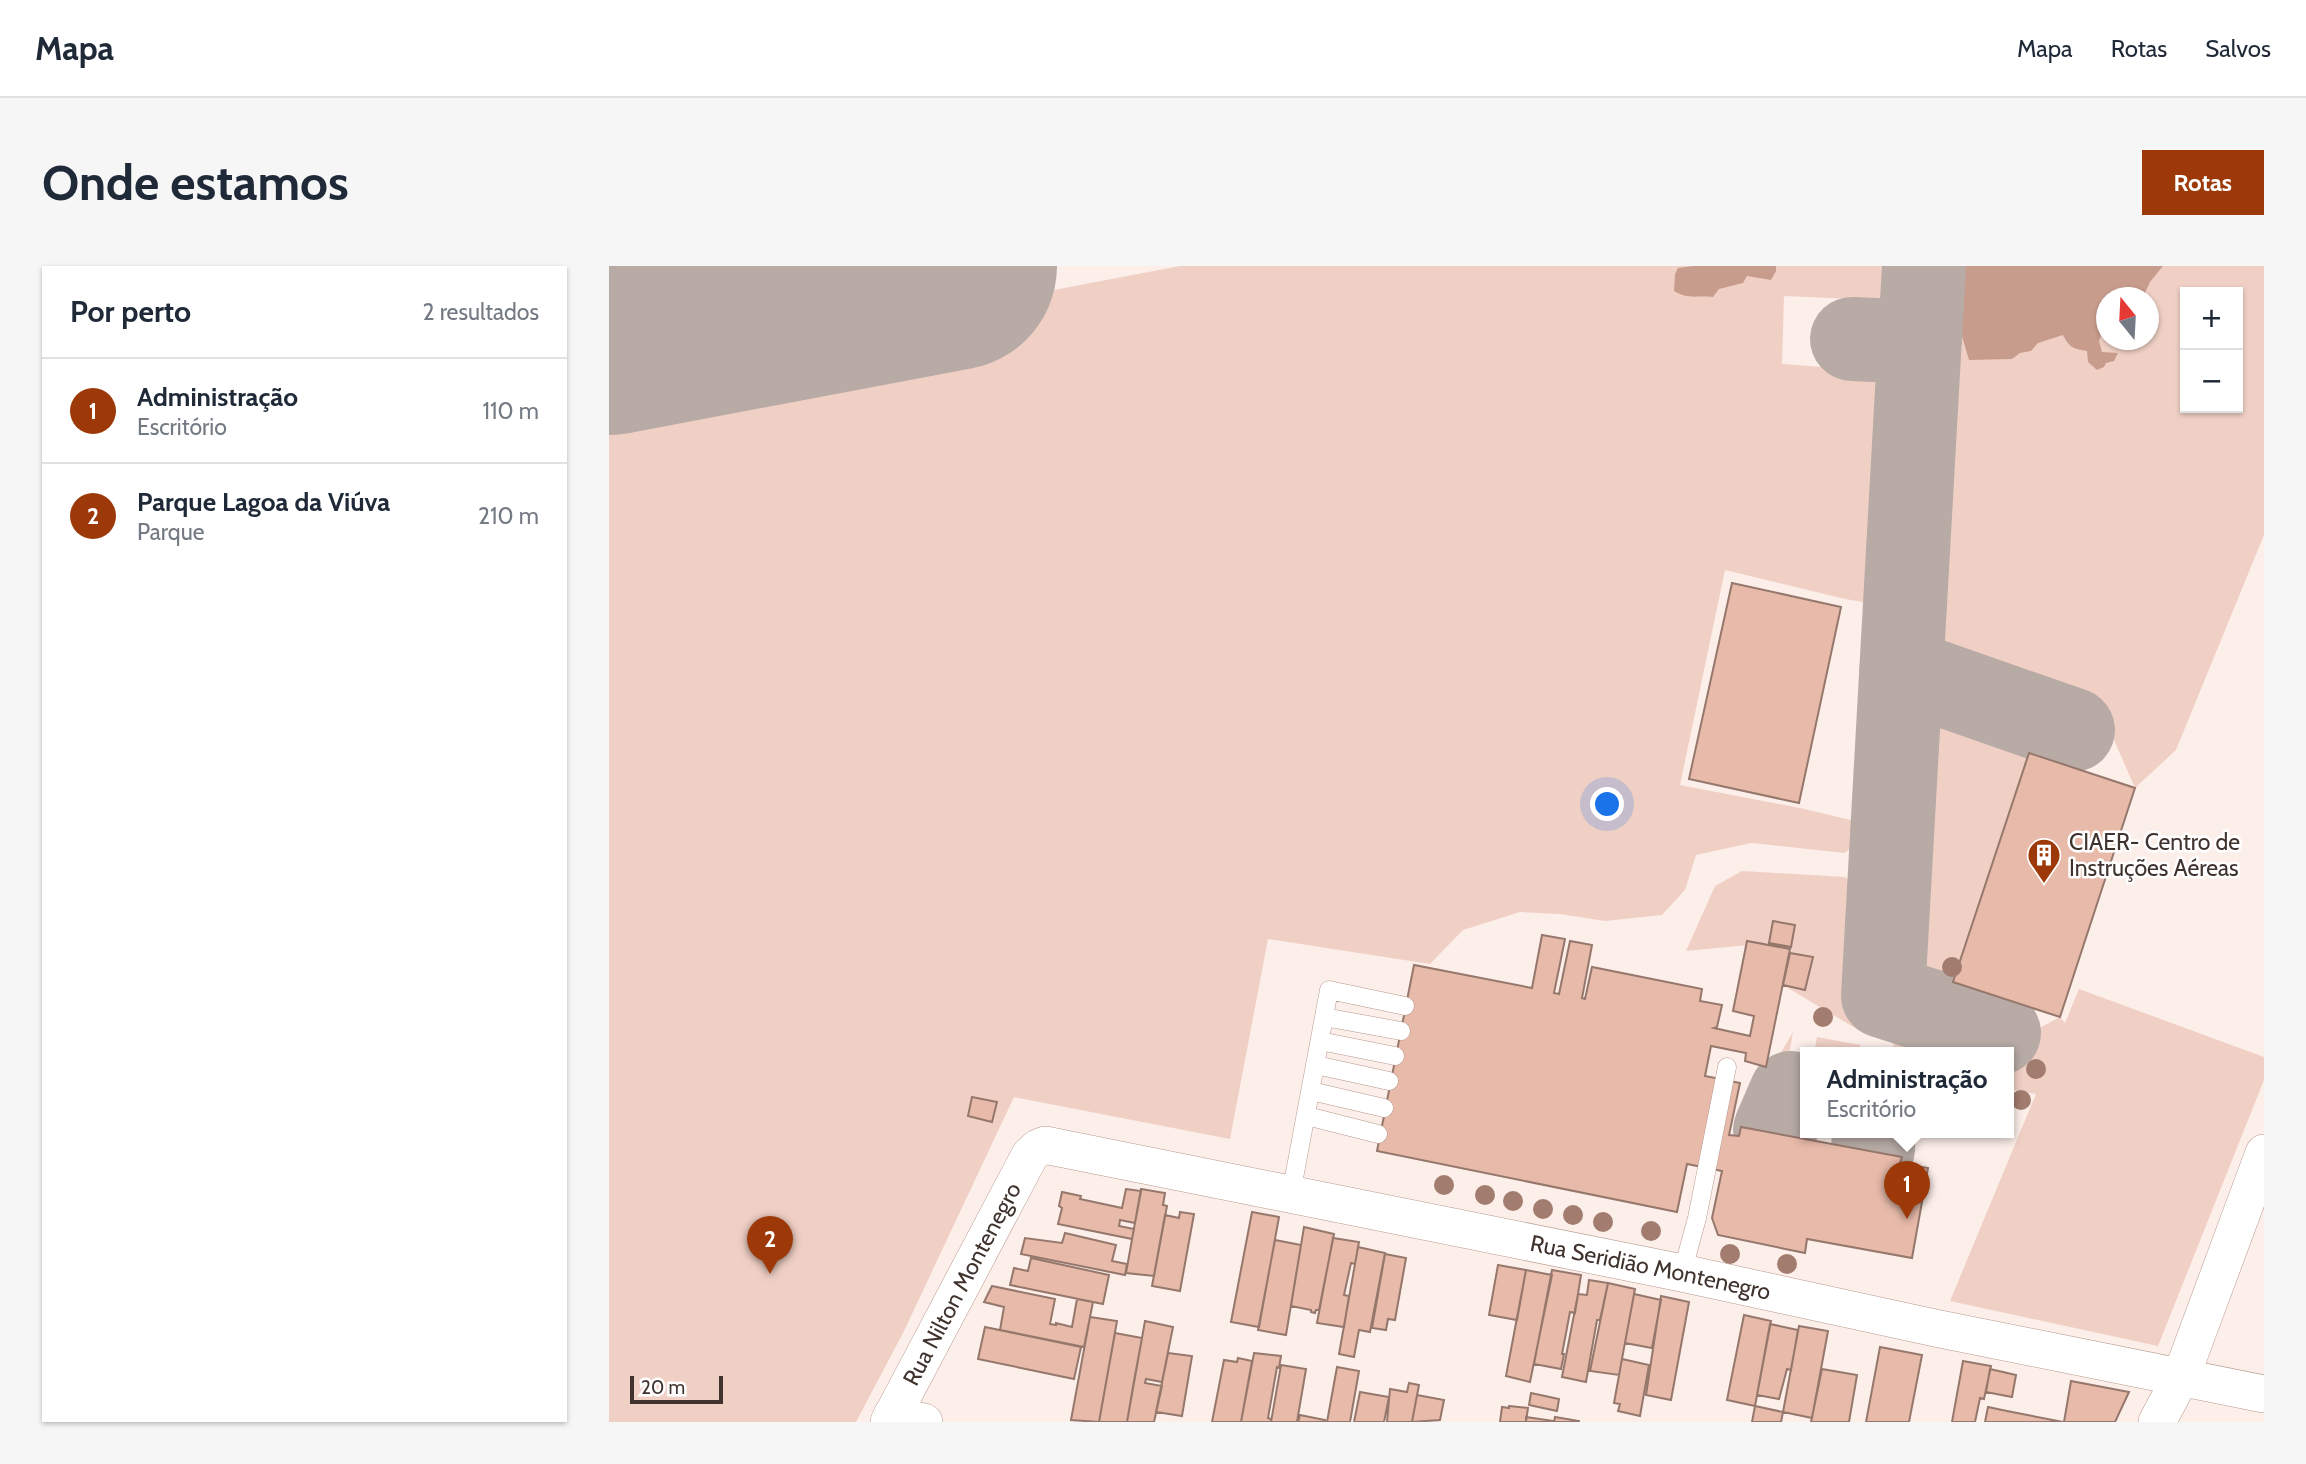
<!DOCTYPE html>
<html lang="pt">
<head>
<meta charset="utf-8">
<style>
  :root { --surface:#fff; --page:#f6f6f7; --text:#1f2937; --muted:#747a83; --line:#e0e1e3; --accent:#9d3908 }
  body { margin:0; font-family:Cabin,sans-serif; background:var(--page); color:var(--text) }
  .controls { position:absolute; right:21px; top:21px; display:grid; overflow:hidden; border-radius:0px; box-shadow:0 2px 5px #0004 }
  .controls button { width:63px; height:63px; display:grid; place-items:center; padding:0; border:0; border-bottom:2px solid var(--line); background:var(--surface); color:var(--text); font:35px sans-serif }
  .compass { position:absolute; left:1487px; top:21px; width:63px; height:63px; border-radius:50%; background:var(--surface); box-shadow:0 2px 5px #0004; rotate:342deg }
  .scale { position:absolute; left:21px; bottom:18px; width:93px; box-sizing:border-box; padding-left:7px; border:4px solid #40332e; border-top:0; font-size:19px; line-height:24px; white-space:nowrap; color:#40332e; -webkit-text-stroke:5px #fff; paint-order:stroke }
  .you { position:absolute; left:999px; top:539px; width:24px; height:24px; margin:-18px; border:5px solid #fff; border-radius:50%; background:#1a73e8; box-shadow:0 0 0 10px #1a73e833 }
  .badge { display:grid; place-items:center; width:46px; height:46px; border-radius:50%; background:var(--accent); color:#fff; font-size:23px; font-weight:700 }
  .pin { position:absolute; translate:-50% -58px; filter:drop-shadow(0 2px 4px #0008) }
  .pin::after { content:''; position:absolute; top:37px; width:24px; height:21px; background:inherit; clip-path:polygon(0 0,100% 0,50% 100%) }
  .popup { position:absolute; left:1191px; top:781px; width:214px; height:91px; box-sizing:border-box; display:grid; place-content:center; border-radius:0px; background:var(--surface); filter:drop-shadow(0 2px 5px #0005); font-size:23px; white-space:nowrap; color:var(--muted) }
  .popup b { font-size:26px; color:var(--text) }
  .popup::after { content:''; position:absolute; left:50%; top:100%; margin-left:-14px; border:14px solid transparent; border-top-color:var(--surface) }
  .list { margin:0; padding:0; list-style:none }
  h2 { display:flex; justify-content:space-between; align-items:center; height:91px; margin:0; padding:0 28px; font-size:30px }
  h2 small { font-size:23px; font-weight:400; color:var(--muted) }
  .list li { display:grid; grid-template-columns:46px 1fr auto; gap:21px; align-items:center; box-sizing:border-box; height:105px; padding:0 28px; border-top:2px solid var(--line) }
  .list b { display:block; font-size:26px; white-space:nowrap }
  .list p { margin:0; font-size:23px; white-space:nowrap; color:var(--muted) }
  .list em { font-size:23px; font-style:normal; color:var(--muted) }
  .map { position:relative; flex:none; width:1655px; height:1156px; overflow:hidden; border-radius:0px }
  header { display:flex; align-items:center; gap:42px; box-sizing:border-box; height:98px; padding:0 35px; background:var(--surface); border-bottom:2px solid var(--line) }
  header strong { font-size:33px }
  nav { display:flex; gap:38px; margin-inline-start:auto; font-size:24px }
  .intro { display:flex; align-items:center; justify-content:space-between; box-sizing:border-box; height:168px; padding:0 42px }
  h1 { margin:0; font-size:49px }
  .button { padding:18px 32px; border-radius:0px; background:var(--accent); color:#fff; font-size:24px; font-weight:700 }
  main { display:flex; gap:42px; padding:0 42px }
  aside { flex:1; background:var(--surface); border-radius:0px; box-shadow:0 2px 5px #0004 }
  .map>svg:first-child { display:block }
  .green { fill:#f0d0c5; fill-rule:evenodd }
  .water { fill:#c89c8c }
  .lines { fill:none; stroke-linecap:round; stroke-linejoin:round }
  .taxiway { stroke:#b8aba6; stroke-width:84 }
  .runway { stroke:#b8aba6; stroke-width:208 }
  .building { fill:#e7baa9; stroke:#95776c; stroke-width:2 }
  .lane-casing { stroke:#b8998e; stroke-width:19 }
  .street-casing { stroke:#b8998e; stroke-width:38 }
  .lane { stroke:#fff; stroke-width:18 }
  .street { stroke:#fff; stroke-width:37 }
  .tree { fill:#a27d6f }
  .labels { text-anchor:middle; stroke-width:5; stroke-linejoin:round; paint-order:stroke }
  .poi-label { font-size:23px; fill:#40332e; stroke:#fff; text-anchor:start }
  .street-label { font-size:23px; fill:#40332e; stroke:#fff }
</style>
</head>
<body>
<header>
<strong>Mapa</strong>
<nav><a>Mapa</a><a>Rotas</a><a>Salvos</a></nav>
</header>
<div class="intro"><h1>Onde estamos</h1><a class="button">Rotas</a></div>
<main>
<aside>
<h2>Por perto<small>2 resultados</small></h2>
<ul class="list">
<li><span class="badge">1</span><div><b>Administração</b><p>Escritório</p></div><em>110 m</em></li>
<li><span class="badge">2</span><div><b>Parque Lagoa da Viúva</b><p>Parque</p></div><em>210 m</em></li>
</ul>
</aside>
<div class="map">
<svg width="1655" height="1156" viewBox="0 0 1655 1156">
  <rect width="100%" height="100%" fill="#fceee9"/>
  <!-- green -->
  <path class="green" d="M0 0H135L0 26Z
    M571 0H1299L1296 62 1244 59V33L1175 30 1173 98 1241 103 1243 86 1294 89 1279 340 1236 333 1116 304 1071 519 1191 542 1267 560 1236 587 1142 577 1087 589 1076 624 1053 649 996 655 951 648 911 646 854 664 821 698 659 673 621 873 405 831 295 1065 247 1156H0V109Z
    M1332 0H1655V269L1567 484 1526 522 1498 458 1327 401 1310 385ZM1576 26H1629V142H1576ZM1498 32H1540V74H1498Z
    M1316 423 1424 461 1415 488 1420 487 1344 716 1387 741 1368 751 1299 727 1292 706 1307 430 1308 426Z
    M1133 605 1236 611 1263 630 1251 765 1174 719 1196 723 1204 692 1181 687 1185 659 1164 655 1160 677 1077 685 1106 620Z
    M1470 723 1655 791V814L1549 1080 1341 1035 1427 828 1400 823V787H1286C1283 775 1282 757 1289 748L1397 780 1451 751 1456 757Z
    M1184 766 1177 807 1172 816 1164 819 1154 817Z
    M1208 771 1251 779V787H1205Z"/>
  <!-- water -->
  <path class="water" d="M1084 0H1167V5L1162 14 1138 10 1134 17 1110 23 1104 31C1087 29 1081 34 1065 25L1066 8 1069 2Z
    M1347 0H1554L1541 16 1534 31 1498 32 1497 56 1490 75 1493 86 1509 87 1505 95 1497 97 1495 101 1488 104 1479 96 1478 85C1464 83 1460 81 1454 69L1429 77 1422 85 1411 87 1403 93 1360 94 1352 67 1342 44Z"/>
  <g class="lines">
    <!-- taxiway -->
    <path class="taxiway" d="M1315 0 1274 730 1390 767
      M1243 73 1311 76
      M1292 404 1464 464
      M1166 864 1182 827 1196 830
      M1264 883 1265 867"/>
    <!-- runway -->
    <path class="runway" d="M0 65 344 0"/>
  </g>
  <!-- building -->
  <path class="building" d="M1123 317 1232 341 1190 537 1080 513Z
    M1420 487 1526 522 1451 751 1344 716Z
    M1164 655 1186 659 1182 681 1160 677Z
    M933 669 956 673 945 727 950 728 961 675 983 679 973 732 976 733 983 701 1093 723 1091 735 1113 739 1108 761 1105 762 1141 770 1145 750 1124 745 1138 675 1181 683 1157 801 1136 795 1137 787 1102 780 1096 810 1131 817 1120 869 1130 870 1132 861 1293 891 1291 897 1319 902 1303 992 1198 973 1196 987 1109 969 1103 952 1113 905 1078 898 1068 946 768 885 805 699 923 722Z
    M1181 687 1204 691 1196 724 1174 719Z
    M363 831 388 836 383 856 359 850Z
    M517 923 532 925 526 957 511 954 510 960 525 963 523 973 449 958 453 942 450 940 453 926 472 930 471 933 513 942Z
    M532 923 556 927 554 939 558 940 545 1010 517 1007Z
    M571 946 585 948 571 1025 543 1020 556 949 570 952Z
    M643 946 670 951 650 1061 622 1056Z
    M695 961 725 968 710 1044H707L706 1047 702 1046V1044L682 1040Z
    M456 967 507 979 503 995 518 998 516 1009 412 988 416 972 453 977Z
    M724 972 750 976 746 998 742 997 735 1029 740 1030 735 1061 708 1057Z
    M666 974 692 979 677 1069 649 1064Z
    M749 981 776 987 761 1066 750 1064 745 1091 730 1088Z
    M776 988 797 992 786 1054 779 1053 777 1064 763 1062Z
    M422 992 500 1009 494 1038 401 1019 405 1002 419 1005Z
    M889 999 917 1004 908 1054 880 1049Z
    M917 1004 943 1009 921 1116 897 1110Z
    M943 1004 972 1009 966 1047 961 1046 953 1088H955L952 1103 925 1098Z
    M980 1014 999 1017 991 1054H988L977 1116 953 1111 969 1028 978 1029Z
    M999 1017 1026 1023 1010 1109 981 1105Z
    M383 1020 446 1033 441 1058 447 1059V1057L463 1061 468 1033 484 1036 475 1081 391 1064 395 1041 375 1036Z
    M1025 1028 1052 1034 1043 1082 1016 1077Z
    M1052 1030 1080 1036 1062 1134 1037 1129Z
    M1135 1049 1162 1055 1146 1140 1118 1134Z
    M481 1051 508 1055 490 1156 462 1154Z
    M536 1055 564 1061 553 1116 537 1113 536 1117 553 1120 545 1156H518Z
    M1161 1058 1189 1064 1182 1104 1178 1103 1170 1133 1148 1129Z
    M1190 1060 1219 1065 1203 1152 1174 1146Z
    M376 1061 472 1081 465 1113 369 1093Z
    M506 1067 533 1072 525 1115 518 1156H490Z
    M1271 1081 1313 1089 1300 1156H1257Z
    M559 1087 583 1090 573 1150 547 1146Z
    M645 1087 672 1090 670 1102 668 1101 659 1152 662 1153V1156H632Z
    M629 1092 643 1095 632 1156H603L615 1094 628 1096Z
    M1013 1093 1040 1099 1031 1150 1009 1145 1011 1138 1005 1137Z
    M1354 1095 1382 1100 1375 1133 1371 1132 1366 1156H1343Z
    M672 1099 697 1103 688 1156H662Z
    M728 1101 750 1105 741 1156H718Z
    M1213 1103 1248 1109 1240 1156H1202Z
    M1381 1103 1407 1109 1403 1131 1377 1126Z
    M1462 1115 1520 1126 1506 1156H1455Z
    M800 1117 810 1119 803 1156H778L781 1123 798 1126Z
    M751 1126 780 1131 775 1156H745Z
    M922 1127 950 1133 948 1145 920 1139Z
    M808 1129 835 1134 831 1154 803 1156Z
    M900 1140 919 1142 917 1156H891L893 1141 900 1142Z
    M1146 1140 1174 1146 1172 1156H1143Z
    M1379 1141 1398 1145 1454 1156H1376Z
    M691 1149 716 1154V1156H689Z
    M917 1151 945 1155V1156H917Z
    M946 1151 970 1155V1156H945Z"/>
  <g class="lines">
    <defs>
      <path id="lane" d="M715 751 792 765
        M711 775 786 790
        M707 799 780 815
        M702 825 775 842
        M698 850 769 868
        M682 928 720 724 796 740
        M1073 1007 1088 952 1118 801"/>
      <g id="street">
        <path d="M283 1149 315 1156"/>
        <path id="s1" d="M280 1156 421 889 429 882 436 879 1073 1007 1326 1062 1655 1128"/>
        <path d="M1548 1156 1572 1111 1655 887"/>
      </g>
    </defs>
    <!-- lane casing -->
    <use href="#lane" class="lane-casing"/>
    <!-- street casing -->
    <use href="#street" class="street-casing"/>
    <!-- lane -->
    <use href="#lane" class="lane"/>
    <!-- street -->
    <use href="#street" class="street"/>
  </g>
  <!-- trees -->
  <g class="tree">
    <circle cx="1343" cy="701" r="10"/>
    <circle cx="1214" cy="751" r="10"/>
    <circle cx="1427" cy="803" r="10"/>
    <circle cx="1412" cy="834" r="10"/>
    <circle cx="835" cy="919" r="10"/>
    <circle cx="876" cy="929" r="10"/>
    <circle cx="904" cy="935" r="10"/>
    <circle cx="934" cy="943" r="10"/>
    <circle cx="964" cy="949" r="10"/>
    <circle cx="994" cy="956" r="10"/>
    <circle cx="1042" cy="965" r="10"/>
    <circle cx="1121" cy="988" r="10"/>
    <circle cx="1178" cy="998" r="10"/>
  </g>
  <!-- icons -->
  <defs>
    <symbol id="building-pin" viewBox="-11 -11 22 30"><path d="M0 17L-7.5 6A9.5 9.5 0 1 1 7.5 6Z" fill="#9d3908" stroke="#fff"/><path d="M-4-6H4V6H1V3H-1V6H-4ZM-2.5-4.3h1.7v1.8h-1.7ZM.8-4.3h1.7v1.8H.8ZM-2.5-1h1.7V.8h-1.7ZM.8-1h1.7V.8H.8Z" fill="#fff"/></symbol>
  </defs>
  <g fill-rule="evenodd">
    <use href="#building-pin" x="1416" y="570" width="38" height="52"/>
  </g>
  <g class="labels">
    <!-- poi labels -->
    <g class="poi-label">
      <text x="1460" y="584">CIAER- Centro de<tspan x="1460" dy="26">Instruções Aéreas</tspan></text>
    </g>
    <!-- street labels -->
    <g class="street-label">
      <text dy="8" stroke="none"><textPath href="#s1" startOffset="938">Rua Seridião Montenegro</textPath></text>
      <text dy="8" stroke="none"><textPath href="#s1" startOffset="156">Rua Nilton Montenegro</textPath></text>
    </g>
  </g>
</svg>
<div class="controls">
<button>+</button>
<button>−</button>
</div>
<svg class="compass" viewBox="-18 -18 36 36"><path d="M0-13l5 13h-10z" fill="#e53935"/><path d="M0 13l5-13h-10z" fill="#747a83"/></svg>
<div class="scale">20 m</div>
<div class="you"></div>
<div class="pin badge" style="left:1298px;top:953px">1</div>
<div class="popup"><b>Administração</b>Escritório</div>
<div class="pin badge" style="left:161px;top:1008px">2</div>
</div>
</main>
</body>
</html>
